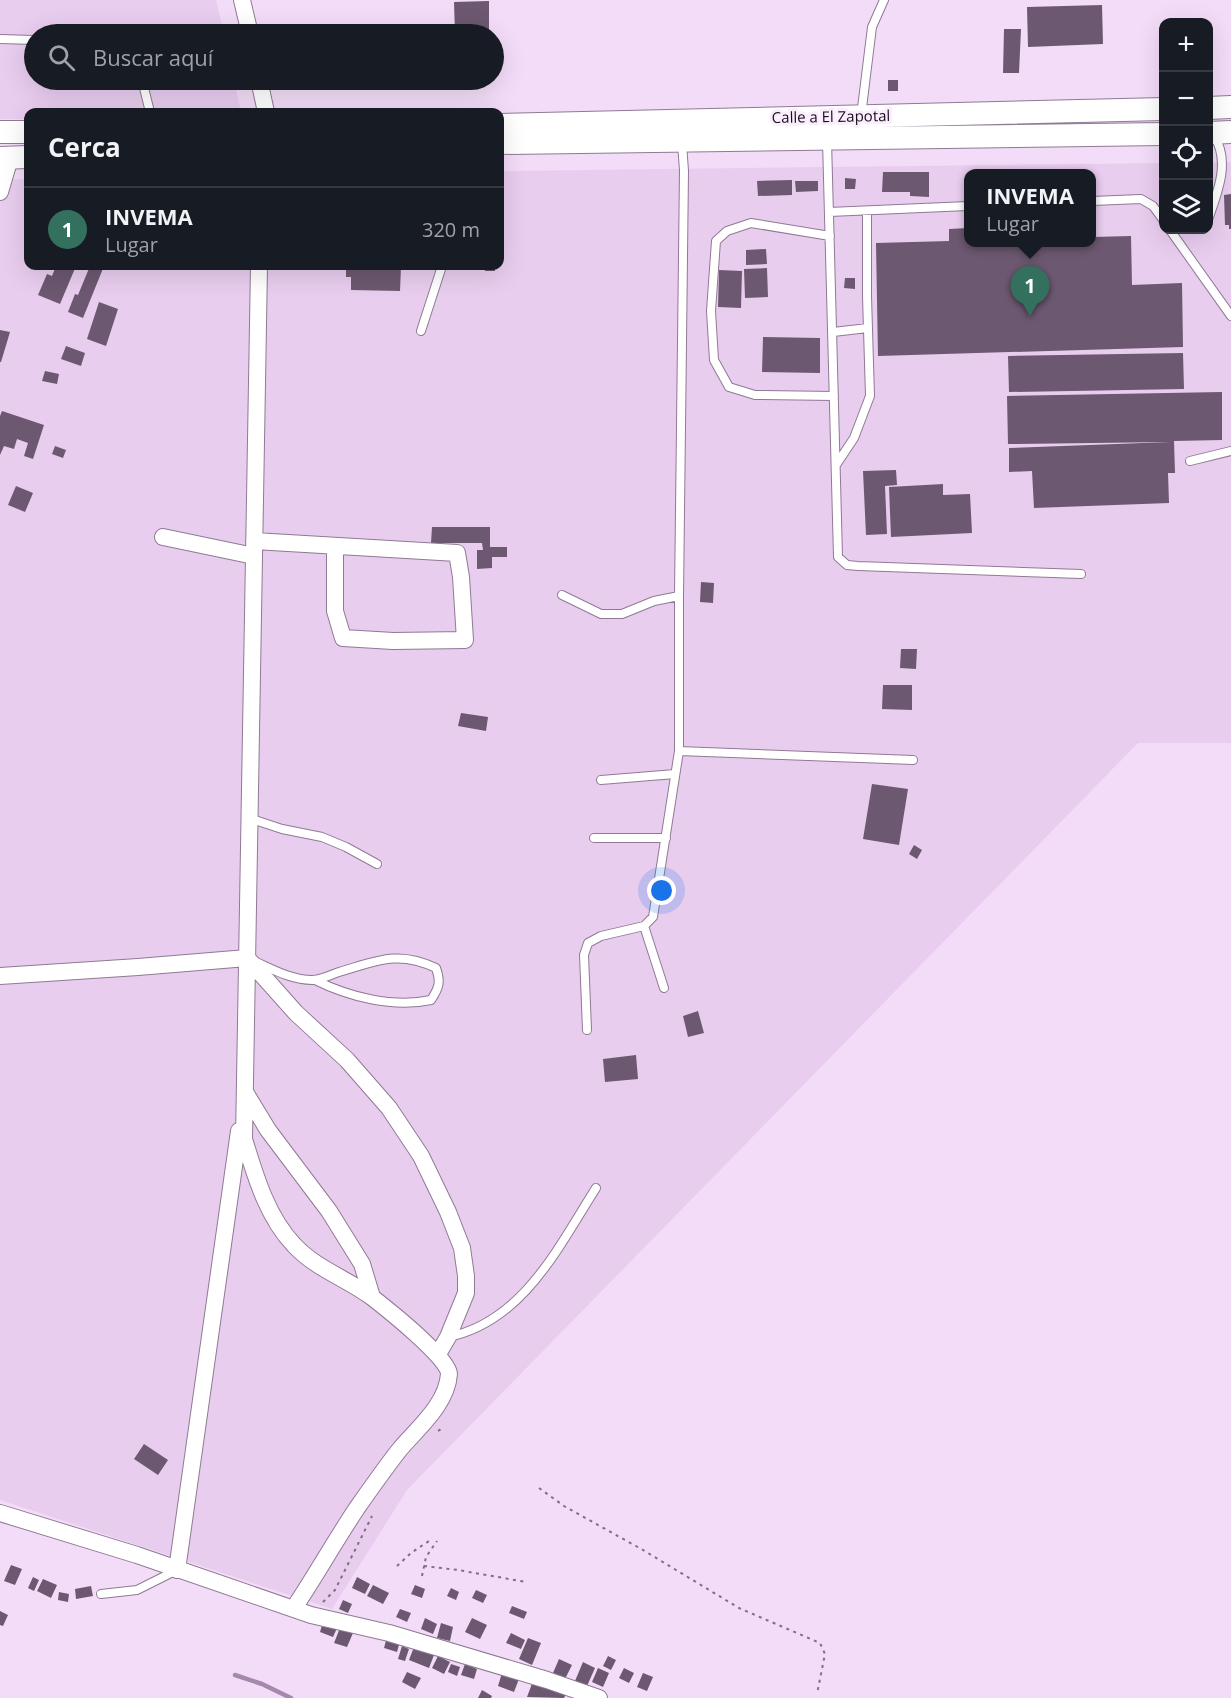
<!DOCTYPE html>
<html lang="es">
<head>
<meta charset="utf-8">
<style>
  :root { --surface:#171b24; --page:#20242c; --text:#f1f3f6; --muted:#9ea1a6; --line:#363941; --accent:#33715e }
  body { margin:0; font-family:"Open Sans",sans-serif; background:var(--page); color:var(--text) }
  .controls { position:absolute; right:18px; top:18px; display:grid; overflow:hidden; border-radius:12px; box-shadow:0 6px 24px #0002 }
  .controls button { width:54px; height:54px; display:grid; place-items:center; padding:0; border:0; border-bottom:2px solid var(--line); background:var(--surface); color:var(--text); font:30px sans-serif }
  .you { position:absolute; left:662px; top:891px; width:21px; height:21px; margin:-15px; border:4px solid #fff; border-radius:50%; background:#1a73e8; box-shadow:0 0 0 9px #1a73e833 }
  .badge { display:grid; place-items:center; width:39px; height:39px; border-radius:50%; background:var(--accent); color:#fff; font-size:20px; font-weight:700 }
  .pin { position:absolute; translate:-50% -50px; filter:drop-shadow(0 2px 3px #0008) }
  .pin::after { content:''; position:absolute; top:32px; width:21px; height:18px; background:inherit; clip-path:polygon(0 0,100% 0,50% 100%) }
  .popup { position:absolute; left:964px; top:169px; width:132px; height:78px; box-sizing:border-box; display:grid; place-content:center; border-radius:12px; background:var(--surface); filter:drop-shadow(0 2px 4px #0005); font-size:20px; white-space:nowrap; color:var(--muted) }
  .popup b { font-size:22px; color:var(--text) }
  .popup::after { content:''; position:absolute; left:50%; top:100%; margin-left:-12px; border:12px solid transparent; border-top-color:var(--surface) }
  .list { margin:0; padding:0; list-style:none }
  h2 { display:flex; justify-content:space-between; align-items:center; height:78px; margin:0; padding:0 24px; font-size:26px }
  h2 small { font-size:20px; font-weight:400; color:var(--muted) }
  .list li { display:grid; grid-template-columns:39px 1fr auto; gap:18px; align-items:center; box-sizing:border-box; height:84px; padding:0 24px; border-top:2px solid var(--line) }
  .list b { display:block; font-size:22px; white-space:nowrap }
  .list p { margin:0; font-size:20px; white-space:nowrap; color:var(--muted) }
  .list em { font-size:20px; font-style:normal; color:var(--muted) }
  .icon { flex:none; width:33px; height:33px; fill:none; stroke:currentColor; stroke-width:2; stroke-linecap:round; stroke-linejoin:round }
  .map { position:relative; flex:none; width:1231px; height:1698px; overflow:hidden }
  .search { position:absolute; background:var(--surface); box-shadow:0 6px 24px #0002; left:24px; top:24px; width:480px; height:66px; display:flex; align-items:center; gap:15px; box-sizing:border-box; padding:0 21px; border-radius:33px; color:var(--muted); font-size:22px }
  .panel { position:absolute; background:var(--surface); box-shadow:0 6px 24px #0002; left:24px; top:108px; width:480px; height:162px; border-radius:12px }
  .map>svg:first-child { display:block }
  .built { fill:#e9cdef; fill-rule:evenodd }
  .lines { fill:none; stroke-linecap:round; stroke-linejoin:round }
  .stream { stroke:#a687ad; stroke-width:4.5 }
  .building { fill:#6c5870 }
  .lane-casing { stroke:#8f7a94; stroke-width:10 }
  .street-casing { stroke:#8f7a94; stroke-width:18 }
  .secondary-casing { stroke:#8f7a94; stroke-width:24 }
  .path { stroke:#7e6f81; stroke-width:2; stroke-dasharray:3 4.5; stroke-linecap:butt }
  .lane { stroke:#fff; stroke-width:8 }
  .street { stroke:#fff; stroke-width:16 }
  .secondary { stroke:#fff; stroke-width:22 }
  .labels { text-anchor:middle; stroke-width:6; stroke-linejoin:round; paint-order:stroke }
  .street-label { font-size:15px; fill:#170f19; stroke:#fbedfe }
</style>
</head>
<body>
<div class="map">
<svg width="1231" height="1698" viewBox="0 0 1231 1698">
  <rect width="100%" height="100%" fill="#f3dcf8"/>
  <!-- built -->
  <path class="built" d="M0 0H216L224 34H34V80H234L241 112H28V119H0Z
    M1231 162V743H1138L407 1490 332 1609 0 1500V179H28V266H500V171L1163 163 1164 230H1208L1209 163ZM968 174H1092V242H968Z"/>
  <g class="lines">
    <!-- stream -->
    <path class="stream" d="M235 1675 262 1684 291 1698"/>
  </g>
  <!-- building -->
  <path class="building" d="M489 1V34H455L454 2Z
    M1102 5 1103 44 1028 47 1027 7Z
    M1004 29H1021L1019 73H1003Z
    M888 80H898V91H888Z
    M883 172H929V197L910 196V192H882Z
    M845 178 856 179 855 189H845Z
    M792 180V195L758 196 757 181Z
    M795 181H818V191L796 192Z
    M1231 194V229H1229V225H1225L1224 195Z
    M968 228V242H1092V237L1131 236 1132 285 1182 283 1183 347 878 356 876 243 949 241V229Z
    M766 249 767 264 746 265V250Z
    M56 266H76L60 304 38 295 47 274 52 276Z
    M90 266H104L83 318 68 312 75 294 78 295Z
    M346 266H401L400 291 351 290V277H346Z
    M484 266H495V271H485Z
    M767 268 768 297 745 298 744 269Z
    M719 270 742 271 741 308 718 307Z
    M845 278H855V289L844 288Z
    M99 302 118 309 106 346 87 339Z
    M0 330 10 332 1 362H0Z
    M763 337 820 338V373L762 372Z
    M66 346 85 353 81 366 61 359Z
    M1183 353 1184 389 1009 392 1008 356Z
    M45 371 59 374 57 384 42 381Z
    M1222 392V440L1174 441 1175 473H1168L1169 503 1034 508 1032 471 1009 472V448L1170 442 1008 444 1007 396Z
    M2 411 44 425 33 459 24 456 28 443 17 439 14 449 4 446 0 455V416Z
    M55 446 66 450 63 458 52 454Z
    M896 470 897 485 885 486 887 534 866 535 863 471Z
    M943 484V495L970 494 972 533 891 537 889 487Z
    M16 486 33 493 25 512 8 505Z
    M432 527H490V547H507V557H492V568L477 569V550H483L482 543H431Z
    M701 582 714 583 713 603 700 602Z
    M901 649H917L916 669 900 668Z
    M883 685H912V710L882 709Z
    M461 713 488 717 486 731 458 726Z
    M872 784 908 789 899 845 863 839Z
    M914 845 922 850 917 859 909 854Z
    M698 1011 704 1033 688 1037 683 1016Z
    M636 1055 638 1079 605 1082 603 1059Z
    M144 1444 168 1460 158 1475 134 1459Z
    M11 1565 22 1569 15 1585 4 1581Z
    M33 1577 39 1580 34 1591 28 1588Z
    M357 1577 370 1584 365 1594 352 1588Z
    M43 1579 57 1585 51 1598 37 1591Z
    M373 1585 389 1593 383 1604 367 1596Z
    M415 1585 425 1589 422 1598 411 1594Z
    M91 1586 93 1596 76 1599 75 1589Z
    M451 1588 459 1592 456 1600 447 1596Z
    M476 1590 487 1595 483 1603 472 1598Z
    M59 1592 69 1594 68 1602 58 1600Z
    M343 1600 352 1604 348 1613 339 1609Z
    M512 1606 527 1612 524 1619 509 1613Z
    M400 1609 411 1613 407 1622 396 1617Z
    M0 1611 8 1615 3 1626 0 1625Z
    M425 1618 437 1624 433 1634 421 1629Z
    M472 1618 487 1625 480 1639 465 1632Z
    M323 1622 337 1628 333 1637 320 1632Z
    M441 1623 453 1627 450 1641 437 1638Z
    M340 1628 353 1633 347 1647 334 1643Z
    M511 1633 525 1640 521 1649 506 1643Z
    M387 1637 400 1641 397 1652 384 1648Z
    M528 1638 541 1643 532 1665 519 1659Z
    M402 1646 409 1649 405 1661 398 1659Z
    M414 1647 434 1655 429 1668 409 1660Z
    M438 1656 450 1662 444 1674 432 1668Z
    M608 1656 616 1660 611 1670 603 1666Z
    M559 1659 572 1665 565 1679 553 1673Z
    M583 1662 595 1668 587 1686 575 1681Z
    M451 1664 460 1667 457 1676 448 1672Z
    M465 1664 477 1669 474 1679 461 1675Z
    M598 1668 609 1673 603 1687 592 1682Z
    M624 1668 634 1673 629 1683 619 1678Z
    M407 1672 421 1678 415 1689 402 1682Z
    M502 1673 519 1679 514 1692 498 1686Z
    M643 1673 653 1677 647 1691 637 1687Z
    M533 1681 566 1694 564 1698 527 1697Z
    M482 1690 492 1696 491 1698H478Z"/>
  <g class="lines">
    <defs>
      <path id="lane" d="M0 39 34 40
        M142 80 150 112
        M861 116 872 27 884 0
        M827 140 838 557 847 565 858 566 1081 574
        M1092 201 1141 199 1153 206 1164 221
        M829 212 968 206
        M1208 220C1217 193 1231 162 1214 136
        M1170 230 1231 316
        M830 236 751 223 727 231 716 241 711 311 714 360 729 387 755 395 834 396
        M421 331 442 266
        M833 332 868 328
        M1190 461 1231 451
        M836 465 854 438 870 396 867 296V211
        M562 595 601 614H622L654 601 679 596
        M679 751 913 760
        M601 780 675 774
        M249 818 282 829 322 837 346 847 377 864
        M594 838H666
        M644 926 664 988
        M256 962C274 970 292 980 312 980 321 980 330 975 339 972 377 961 398 950 436 968 441 982 439 988 431 1000 393 1008 349 997 315 980
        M587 1030 584 955 588 943 601 936 644 926 653 917 679 751V596L684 171 682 143
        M448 1337C523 1322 559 1246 596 1188
        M101 1594 137 1590 177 1570"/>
      <path id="street" d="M242 0 250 34
        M259 80 266 112
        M0 192 10 158
        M259 266 244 1139C255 1175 267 1217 294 1245 316 1269 348 1279 373 1298 387 1309 450 1359 449 1374 447 1404 418 1428 400 1449 385 1468 371 1488 357 1508 335 1541 316 1575 294 1608
        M163 537 254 556
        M254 541 457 553 461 577 465 640 393 641 343 638 335 611V546
        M0 976 138 967 247 958 296 1013 347 1060 389 1108 421 1156 448 1212 462 1248 466 1276V1293L448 1337 438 1354
        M245 1092 268 1130 329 1211 362 1264 372 1297
        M0 1513 137 1555 311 1615 389 1633 547 1680 599 1698
        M177 1570 239 1131"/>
      <path id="secondary" d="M1208 108 1231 107
        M500 125 1164 109
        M0 132H28
        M1208 133 1231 132
        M500 143 1164 134
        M0 158 28 157"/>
    </defs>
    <!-- lane casing -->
    <use href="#lane" class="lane-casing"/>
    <!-- street casing -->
    <use href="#street" class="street-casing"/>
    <!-- secondary casing -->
    <use href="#secondary" class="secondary-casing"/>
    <!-- path -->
    <path class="path" d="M438 1431 444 1427
      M539 1488 564 1506 643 1550 739 1608 820 1643 825 1654 817 1694
      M397 1566 411 1553 429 1541
      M424 1566 458 1570 526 1582
      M422 1576 426 1557 437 1541
      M323 1602 335 1590 372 1516"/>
    <!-- lane -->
    <use href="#lane" class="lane"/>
    <!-- street -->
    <use href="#street" class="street"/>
    <!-- secondary -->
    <use href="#secondary" class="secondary"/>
  </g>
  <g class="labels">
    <!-- street labels -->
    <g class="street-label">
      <text transform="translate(831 117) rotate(-1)" y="5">Calle a El Zapotal</text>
    </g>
  </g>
</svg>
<div class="controls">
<button>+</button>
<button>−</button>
<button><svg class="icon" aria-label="locate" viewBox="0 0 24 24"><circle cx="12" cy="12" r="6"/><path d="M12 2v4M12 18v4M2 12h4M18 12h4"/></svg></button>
<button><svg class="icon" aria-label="layers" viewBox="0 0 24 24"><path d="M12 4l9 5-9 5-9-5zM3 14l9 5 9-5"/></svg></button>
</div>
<div class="you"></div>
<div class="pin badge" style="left:1030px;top:316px">1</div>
<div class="popup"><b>INVEMA</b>Lugar</div>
<div class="search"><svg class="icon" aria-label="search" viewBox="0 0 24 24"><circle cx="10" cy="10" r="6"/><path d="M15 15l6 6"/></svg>Buscar aquí</div>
<section class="panel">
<h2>Cerca<small></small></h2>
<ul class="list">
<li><span class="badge">1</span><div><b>INVEMA</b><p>Lugar</p></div><em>320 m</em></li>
</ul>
</section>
</div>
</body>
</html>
